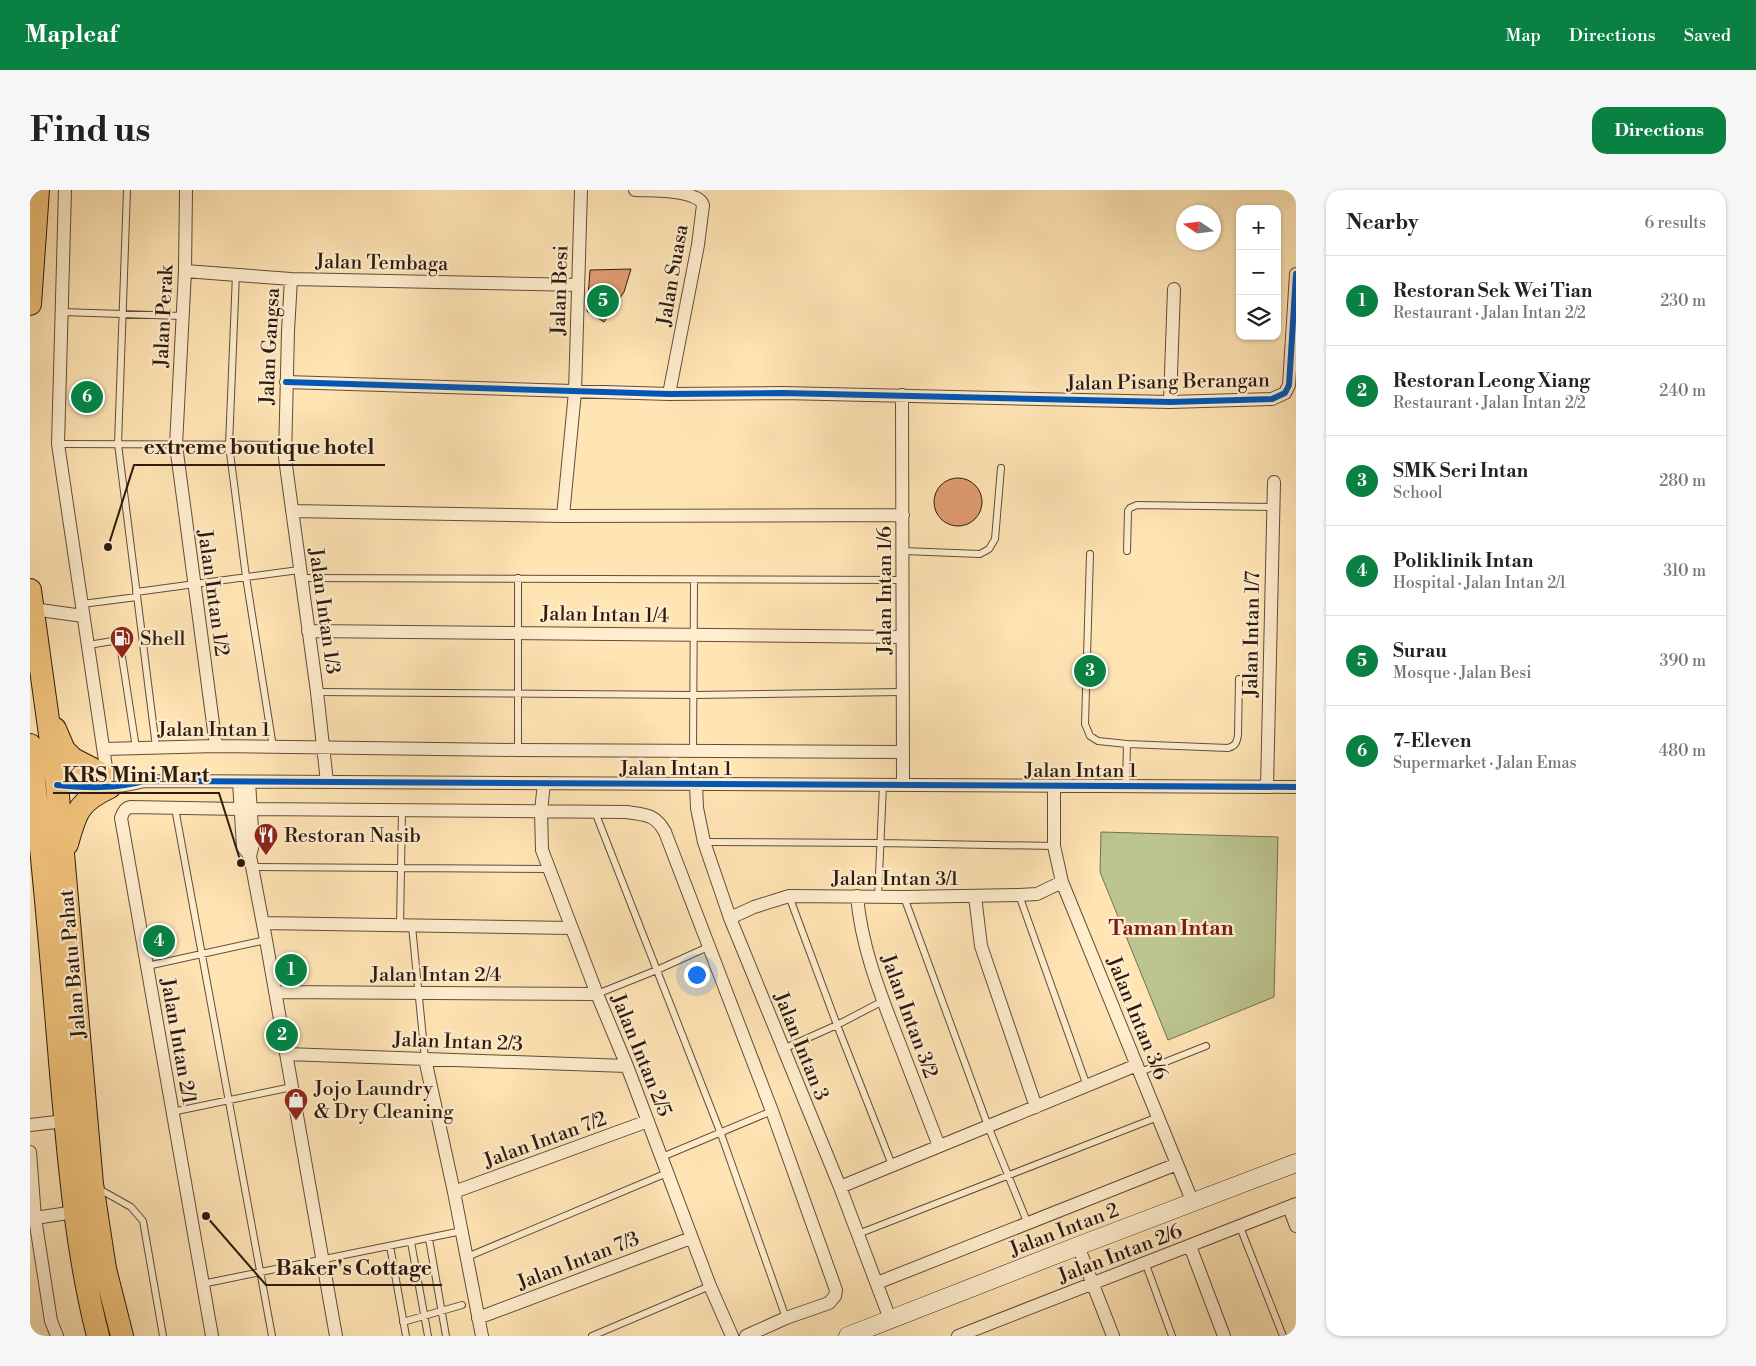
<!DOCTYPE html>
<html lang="en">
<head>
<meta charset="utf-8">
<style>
  :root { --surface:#fff; --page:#f6f6f6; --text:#222; --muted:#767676; --line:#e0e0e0; --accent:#0b8043 }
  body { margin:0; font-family:"Libre Bodoni",serif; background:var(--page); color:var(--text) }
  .controls { position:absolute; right:15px; top:15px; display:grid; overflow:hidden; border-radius:10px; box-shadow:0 1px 4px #0004 }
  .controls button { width:45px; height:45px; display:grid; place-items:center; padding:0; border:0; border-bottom:1px solid var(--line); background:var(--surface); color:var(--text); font:25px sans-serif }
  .compass { position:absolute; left:1146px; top:15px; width:45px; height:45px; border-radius:50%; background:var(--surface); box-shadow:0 1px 4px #0004; rotate:283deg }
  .you { position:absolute; left:666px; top:784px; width:18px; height:18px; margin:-12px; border:4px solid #fff; border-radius:50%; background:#1a73e8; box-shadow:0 0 0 8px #1a73e833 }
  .badge { display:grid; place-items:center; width:32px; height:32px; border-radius:50%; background:var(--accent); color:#fff; font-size:16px; font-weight:700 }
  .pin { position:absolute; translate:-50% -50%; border:2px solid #fff; box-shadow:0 1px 5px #0006 }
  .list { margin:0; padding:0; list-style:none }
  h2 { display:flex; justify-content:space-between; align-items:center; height:65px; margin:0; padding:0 20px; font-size:21px }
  h2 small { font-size:16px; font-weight:400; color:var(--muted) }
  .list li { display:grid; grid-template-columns:32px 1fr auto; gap:15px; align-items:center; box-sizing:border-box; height:90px; padding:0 20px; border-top:1px solid var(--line) }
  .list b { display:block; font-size:19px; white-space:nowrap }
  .list p { margin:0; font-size:16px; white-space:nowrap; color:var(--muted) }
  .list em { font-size:16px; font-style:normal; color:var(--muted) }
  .icon { flex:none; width:28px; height:28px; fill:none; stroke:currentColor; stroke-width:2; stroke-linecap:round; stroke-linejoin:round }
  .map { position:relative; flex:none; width:1266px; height:1146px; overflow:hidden; border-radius:15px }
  header { display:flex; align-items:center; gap:30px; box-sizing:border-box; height:70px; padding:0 25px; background:var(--accent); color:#fff }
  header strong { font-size:24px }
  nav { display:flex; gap:28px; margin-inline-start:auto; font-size:18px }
  .intro { display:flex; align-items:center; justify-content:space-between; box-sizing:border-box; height:120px; padding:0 30px }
  h1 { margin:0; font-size:35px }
  .button { padding:12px 22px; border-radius:15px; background:var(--accent); color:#fff; font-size:18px; font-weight:700 }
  main { display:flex; gap:30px; padding:0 30px }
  aside { flex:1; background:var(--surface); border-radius:15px; box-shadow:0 1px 4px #0004 }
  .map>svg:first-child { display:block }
  .green { fill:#bcc590; stroke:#747050 }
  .building { fill:#e29c71; stroke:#2d1b10 }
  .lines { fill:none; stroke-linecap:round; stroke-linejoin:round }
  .lane-casing { stroke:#624d39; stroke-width:8 }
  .street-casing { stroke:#624d39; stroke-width:14 }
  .secondary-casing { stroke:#2d1b10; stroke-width:19 }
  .highway-casing { stroke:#2d1b10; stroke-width:24 }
  .lane { stroke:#ffedce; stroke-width:6 }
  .street { stroke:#ffedce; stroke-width:12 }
  .secondary { stroke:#ffedce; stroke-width:18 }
  .highway { stroke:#f0c27a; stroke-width:22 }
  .cycleway-casing { stroke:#ffedce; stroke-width:9 }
  .cycleway { stroke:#0057b8; stroke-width:6 }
  .labels { text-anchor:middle; stroke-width:4.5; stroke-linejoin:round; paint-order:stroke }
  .street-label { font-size:20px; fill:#2d1b10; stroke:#ffedce }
  .poi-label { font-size:20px; fill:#2d1b10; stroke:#ffedce; text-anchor:start }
  .neighbourhood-label { font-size:21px; font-weight:bold; fill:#7a1f14; stroke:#ffedce }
  .leader { fill:none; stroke:#2d1b10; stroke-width:2 }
  .callout-dot { fill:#2d1b10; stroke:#ffedce; stroke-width:2 }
  .callout-label { font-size:21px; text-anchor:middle; font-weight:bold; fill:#2d1b10; stroke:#ffedce; stroke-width:4.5; stroke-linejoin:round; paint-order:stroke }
</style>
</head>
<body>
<header>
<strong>Mapleaf</strong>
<nav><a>Map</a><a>Directions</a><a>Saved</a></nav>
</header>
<div class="intro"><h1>Find us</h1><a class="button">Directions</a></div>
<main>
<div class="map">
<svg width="1266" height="1146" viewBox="0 0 1266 1146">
  <rect width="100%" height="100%" fill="#ffe4b4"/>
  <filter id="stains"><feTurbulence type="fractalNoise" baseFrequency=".004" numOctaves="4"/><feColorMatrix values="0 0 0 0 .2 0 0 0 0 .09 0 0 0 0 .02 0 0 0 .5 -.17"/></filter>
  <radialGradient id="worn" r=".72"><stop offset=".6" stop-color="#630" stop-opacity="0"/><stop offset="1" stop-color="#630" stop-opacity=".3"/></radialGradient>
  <!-- green -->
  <path class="green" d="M1071 642 1248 647 1244 807 1138 850 1070 682Z"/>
  <!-- building -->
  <path class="building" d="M601 79 594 102 574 132 557 121 560 80Z
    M904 312a24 24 0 1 1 48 0a24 24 0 1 1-48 0Z"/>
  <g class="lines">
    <defs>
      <path id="lane" d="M97 0 88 254 126 557
        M206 84 199 255 216 387 243 557
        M32 122 152 126
        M28 254 255 255
        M873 361 950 364 959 359 965 349 971 278
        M1097 361 1098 321 1100 318 1107 315 1243 317
        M1060 364 1055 534 1060 546 1068 551 1097 554
        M271 388 872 390
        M488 388V560
        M106 402 269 380
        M52 414 107 407
        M58 455 83 451 90 454 106 558
        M287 502 664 505 872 502
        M663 561 664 391
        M1096 596 1097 554 1198 558C1205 556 1207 553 1208 545L1209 489
        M145 618 242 1146
        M565 622 691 944 756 1128
        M674 652 850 653 1024 656
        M222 677 519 679
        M989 705 1057 896
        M759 706 807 835 862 975
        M848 707 853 595
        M874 707 958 936 998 1034
        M370 736 372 621
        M382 736 395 869
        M117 776 236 750
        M567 804 627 780 678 757
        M753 859 807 835 853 811
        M1110 882 1176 856
        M142 922 262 897
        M632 967 742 921
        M69 999 101 1017 113 1031 133 1146
        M1210 1037 1253 1146
        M828 1044 1128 927
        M399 1049 416 1146
        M381 1052 398 1146
        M360 1056 376 1146
        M437 1067 637 983
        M1115 1072 1142 1146
        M172 1094 432 1041
        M373 1132 432 1115
        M562 1146 680 1096"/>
      <path id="street" d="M35 0 28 254 77 584
        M156 0 155 81 146 255 186 556
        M605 0C620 0 669 0 673 15L668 55 639 204
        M155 81 261 89 548 95
        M261 89 258 141 255 268 287 502 297 592
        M256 192 639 204 753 203 1140 212 1242 209 1255 203 1259 195 1266 84
        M872 205 873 595
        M1140 212 1144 99
        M262 321 533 326 873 325
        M533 326 545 202 551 0
        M3 419 53 426
        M278 441 872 447
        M74 559 186 556 488 560 872 562
        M209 592 213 657 220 666 236 750 306 1146
        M219 592 223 654 220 666
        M514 593 511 621 512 660 567 804 597 876 680 1096 702 1146
        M29 594C58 582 84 581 114 591
        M666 594 667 618 674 652 700 728 810 997 860 1129
        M27 595C57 598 85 599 114 591L1266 597
        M1024 596V656L1032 692 1163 1013
        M1237 597 1244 292
        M220 619 597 622C616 625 625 624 635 642L742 921 806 1100 805 1106 799 1113 756 1128 716 1146
        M827 706C831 754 848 798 865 842 880 880 894 918 909 956
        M945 706 951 756 1006 917
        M700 728 724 717 759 706 874 707 989 705 1007 704 1032 692
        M233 733 541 738
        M245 802 567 804
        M256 864 597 876
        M395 869 424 1002 452 1146
        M0 935 35 931
        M0 962 5 1028 21 1131 27 1146
        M810 997 1107 875
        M424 1002 618 931
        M1259 1017 1266 1036
        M5 1028 45 1022
        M1048 1056 1083 1146
        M1160 1056 1194 1146
        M847 1093 1147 974
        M448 1128 661 1048
        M182 1146 91 628C93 622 95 618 101 617L210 619
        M928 1146 1266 1014"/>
      <path id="secondary" d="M818 1146 1048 1056 1266 973"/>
      <path id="highway" d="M0 114 8 0
        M0 400 27 595 62 994 75 1079 92 1146
        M25 539 34 560 43 569 72 584
        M0 555C13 664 22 774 31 883 39 971 46 1060 68 1146
        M37 654C46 622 48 612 80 597"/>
    </defs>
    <!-- lane casing -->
    <use href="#lane" class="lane-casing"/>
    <!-- street casing -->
    <use href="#street" class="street-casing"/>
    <!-- secondary casing -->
    <use href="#secondary" class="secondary-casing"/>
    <!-- highway casing -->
    <use href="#highway" class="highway-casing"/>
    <!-- lane -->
    <use href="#lane" class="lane"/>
    <!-- street -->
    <use href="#street" class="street"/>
    <!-- secondary -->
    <use href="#secondary" class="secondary"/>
    <!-- highway -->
    <use href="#highway" class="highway"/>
    <defs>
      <path id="cycleway" d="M256 192 639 204 753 203 1140 212 1242 209 1255 203 1259 195 1266 84
        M27 595C57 598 85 599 114 591L1266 597"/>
    </defs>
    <!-- cycleway casing -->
    <use href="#cycleway" class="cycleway-casing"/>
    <!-- cycleway -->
    <use href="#cycleway" class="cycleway"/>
  </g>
  <!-- icons -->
  <defs>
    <symbol id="fuel-pin" viewBox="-11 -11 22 30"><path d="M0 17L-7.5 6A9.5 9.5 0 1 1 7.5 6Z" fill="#8f2418" stroke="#ffedce"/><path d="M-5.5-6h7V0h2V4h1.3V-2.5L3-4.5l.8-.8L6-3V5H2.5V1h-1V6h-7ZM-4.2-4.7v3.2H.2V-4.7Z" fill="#fff"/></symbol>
    <symbol id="restaurant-pin" viewBox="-11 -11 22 30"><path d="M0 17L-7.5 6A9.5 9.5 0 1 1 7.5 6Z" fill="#8f2418" stroke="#ffedce"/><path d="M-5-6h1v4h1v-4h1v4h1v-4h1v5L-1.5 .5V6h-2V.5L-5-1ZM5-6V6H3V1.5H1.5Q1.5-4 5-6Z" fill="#fff"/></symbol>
    <symbol id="shop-pin" viewBox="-11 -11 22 30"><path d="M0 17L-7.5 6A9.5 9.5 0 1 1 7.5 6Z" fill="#8f2418" stroke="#ffedce"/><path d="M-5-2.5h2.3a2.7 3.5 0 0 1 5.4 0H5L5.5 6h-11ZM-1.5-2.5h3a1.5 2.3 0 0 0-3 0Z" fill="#fff"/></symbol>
  </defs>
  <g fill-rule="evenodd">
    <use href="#fuel-pin" x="78" y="434" width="28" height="38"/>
    <use href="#restaurant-pin" x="222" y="631" width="28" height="38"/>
    <use href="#shop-pin" x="252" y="896" width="28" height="38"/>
  </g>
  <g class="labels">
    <!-- street labels -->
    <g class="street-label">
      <text transform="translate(352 72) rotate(1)" y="7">Jalan Tembaga</text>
      <text transform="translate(642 85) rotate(-80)" y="7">Jalan Suasa</text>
      <text transform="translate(529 100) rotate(-88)" y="7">Jalan Besi</text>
      <text transform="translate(133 126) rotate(-87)" y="7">Jalan Perak</text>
      <text transform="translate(239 156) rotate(-87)" y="7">Jalan Gangsa</text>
      <text transform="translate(1138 191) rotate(-1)" y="7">Jalan Pisang Berangan</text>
      <text transform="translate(854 400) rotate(-90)" y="7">Jalan Intan 1/6</text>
      <text transform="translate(184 403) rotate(82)" y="7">Jalan Intan 1/2</text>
      <text transform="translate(295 421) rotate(82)" y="7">Jalan Intan 1/3</text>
      <text transform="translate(575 424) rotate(1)" y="7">Jalan Intan 1/4</text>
      <text transform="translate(1221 444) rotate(-89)" y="7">Jalan Intan 1/7</text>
      <text x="184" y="546">Jalan Intan 1</text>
      <text x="646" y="585">Jalan Intan 1</text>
      <text x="1051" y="587">Jalan Intan 1</text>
      <text x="865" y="695">Jalan Intan 3/1</text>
      <text transform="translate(42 774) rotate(-95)" y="7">Jalan Batu Pahat</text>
      <text x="406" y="791">Jalan Intan 2/4</text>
      <text transform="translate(880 826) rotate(70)" y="7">Jalan Intan 3/2</text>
      <text transform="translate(1108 828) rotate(68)" y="7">Jalan Intan 3/6</text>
      <text transform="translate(149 851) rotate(80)" y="7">Jalan Intan 2/1</text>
      <text transform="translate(428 851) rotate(2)" y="7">Jalan Intan 2/3</text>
      <text transform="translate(772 856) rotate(68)" y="7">Jalan Intan 3</text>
      <text transform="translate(612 865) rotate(68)" y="7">Jalan Intan 2/5</text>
      <text transform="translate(515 949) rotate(-20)" y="7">Jalan Intan 7/2</text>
      <text transform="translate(1034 1039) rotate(-21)" y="7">Jalan Intan 2</text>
      <text transform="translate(1090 1063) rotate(-21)" y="7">Jalan Intan 2/6</text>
      <text transform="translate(548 1070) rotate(-21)" y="7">Jalan Intan 7/3</text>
    </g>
    <!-- poi labels -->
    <g class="poi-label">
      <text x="110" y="455">Shell</text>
      <text x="254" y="652">Restoran Nasib</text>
      <text x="284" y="905">Jojo Laundry<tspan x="284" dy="23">&amp; Dry Cleaning</tspan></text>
    </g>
    <!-- neighbourhood labels -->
    <g class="neighbourhood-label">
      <text x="1141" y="745">Taman Intan</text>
    </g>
  </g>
  <!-- callouts -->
  <path class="leader" d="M78 357L104 275H355M211 673L189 603H23M176 1026L236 1095H412"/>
  <g class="callout-dot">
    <circle cx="78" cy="357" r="5"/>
    <circle cx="211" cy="673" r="5"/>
    <circle cx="176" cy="1026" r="5"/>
  </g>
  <g class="callout-label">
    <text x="229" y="264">extreme boutique hotel</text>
    <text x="106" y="592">KRS Mini Mart</text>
    <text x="324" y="1085">Baker's Cottage</text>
  </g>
  <rect width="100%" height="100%" filter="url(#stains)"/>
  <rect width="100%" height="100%" fill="url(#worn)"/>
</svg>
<div class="controls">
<button>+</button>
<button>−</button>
<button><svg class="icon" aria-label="layers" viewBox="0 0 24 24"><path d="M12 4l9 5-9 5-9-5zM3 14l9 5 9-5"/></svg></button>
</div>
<svg class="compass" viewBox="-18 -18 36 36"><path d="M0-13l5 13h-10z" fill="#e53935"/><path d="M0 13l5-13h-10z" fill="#767676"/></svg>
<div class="you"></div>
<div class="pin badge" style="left:261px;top:780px">1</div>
<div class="pin badge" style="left:252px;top:845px">2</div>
<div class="pin badge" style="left:1060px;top:481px">3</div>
<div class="pin badge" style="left:129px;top:751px">4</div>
<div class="pin badge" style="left:573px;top:111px">5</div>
<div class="pin badge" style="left:57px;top:207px">6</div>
</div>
<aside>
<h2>Nearby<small>6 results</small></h2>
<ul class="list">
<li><span class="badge">1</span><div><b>Restoran Sek Wei Tian</b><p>Restaurant · Jalan Intan 2/2</p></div><em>230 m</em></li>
<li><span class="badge">2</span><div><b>Restoran Leong Xiang</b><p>Restaurant · Jalan Intan 2/2</p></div><em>240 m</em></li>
<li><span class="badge">3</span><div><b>SMK Seri Intan</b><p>School</p></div><em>280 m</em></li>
<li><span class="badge">4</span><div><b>Poliklinik Intan</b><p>Hospital · Jalan Intan 2/1</p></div><em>310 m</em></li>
<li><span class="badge">5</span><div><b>Surau</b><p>Mosque · Jalan Besi</p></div><em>390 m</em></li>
<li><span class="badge">6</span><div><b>7-Eleven</b><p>Supermarket · Jalan Emas</p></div><em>480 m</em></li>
</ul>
</aside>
</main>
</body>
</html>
